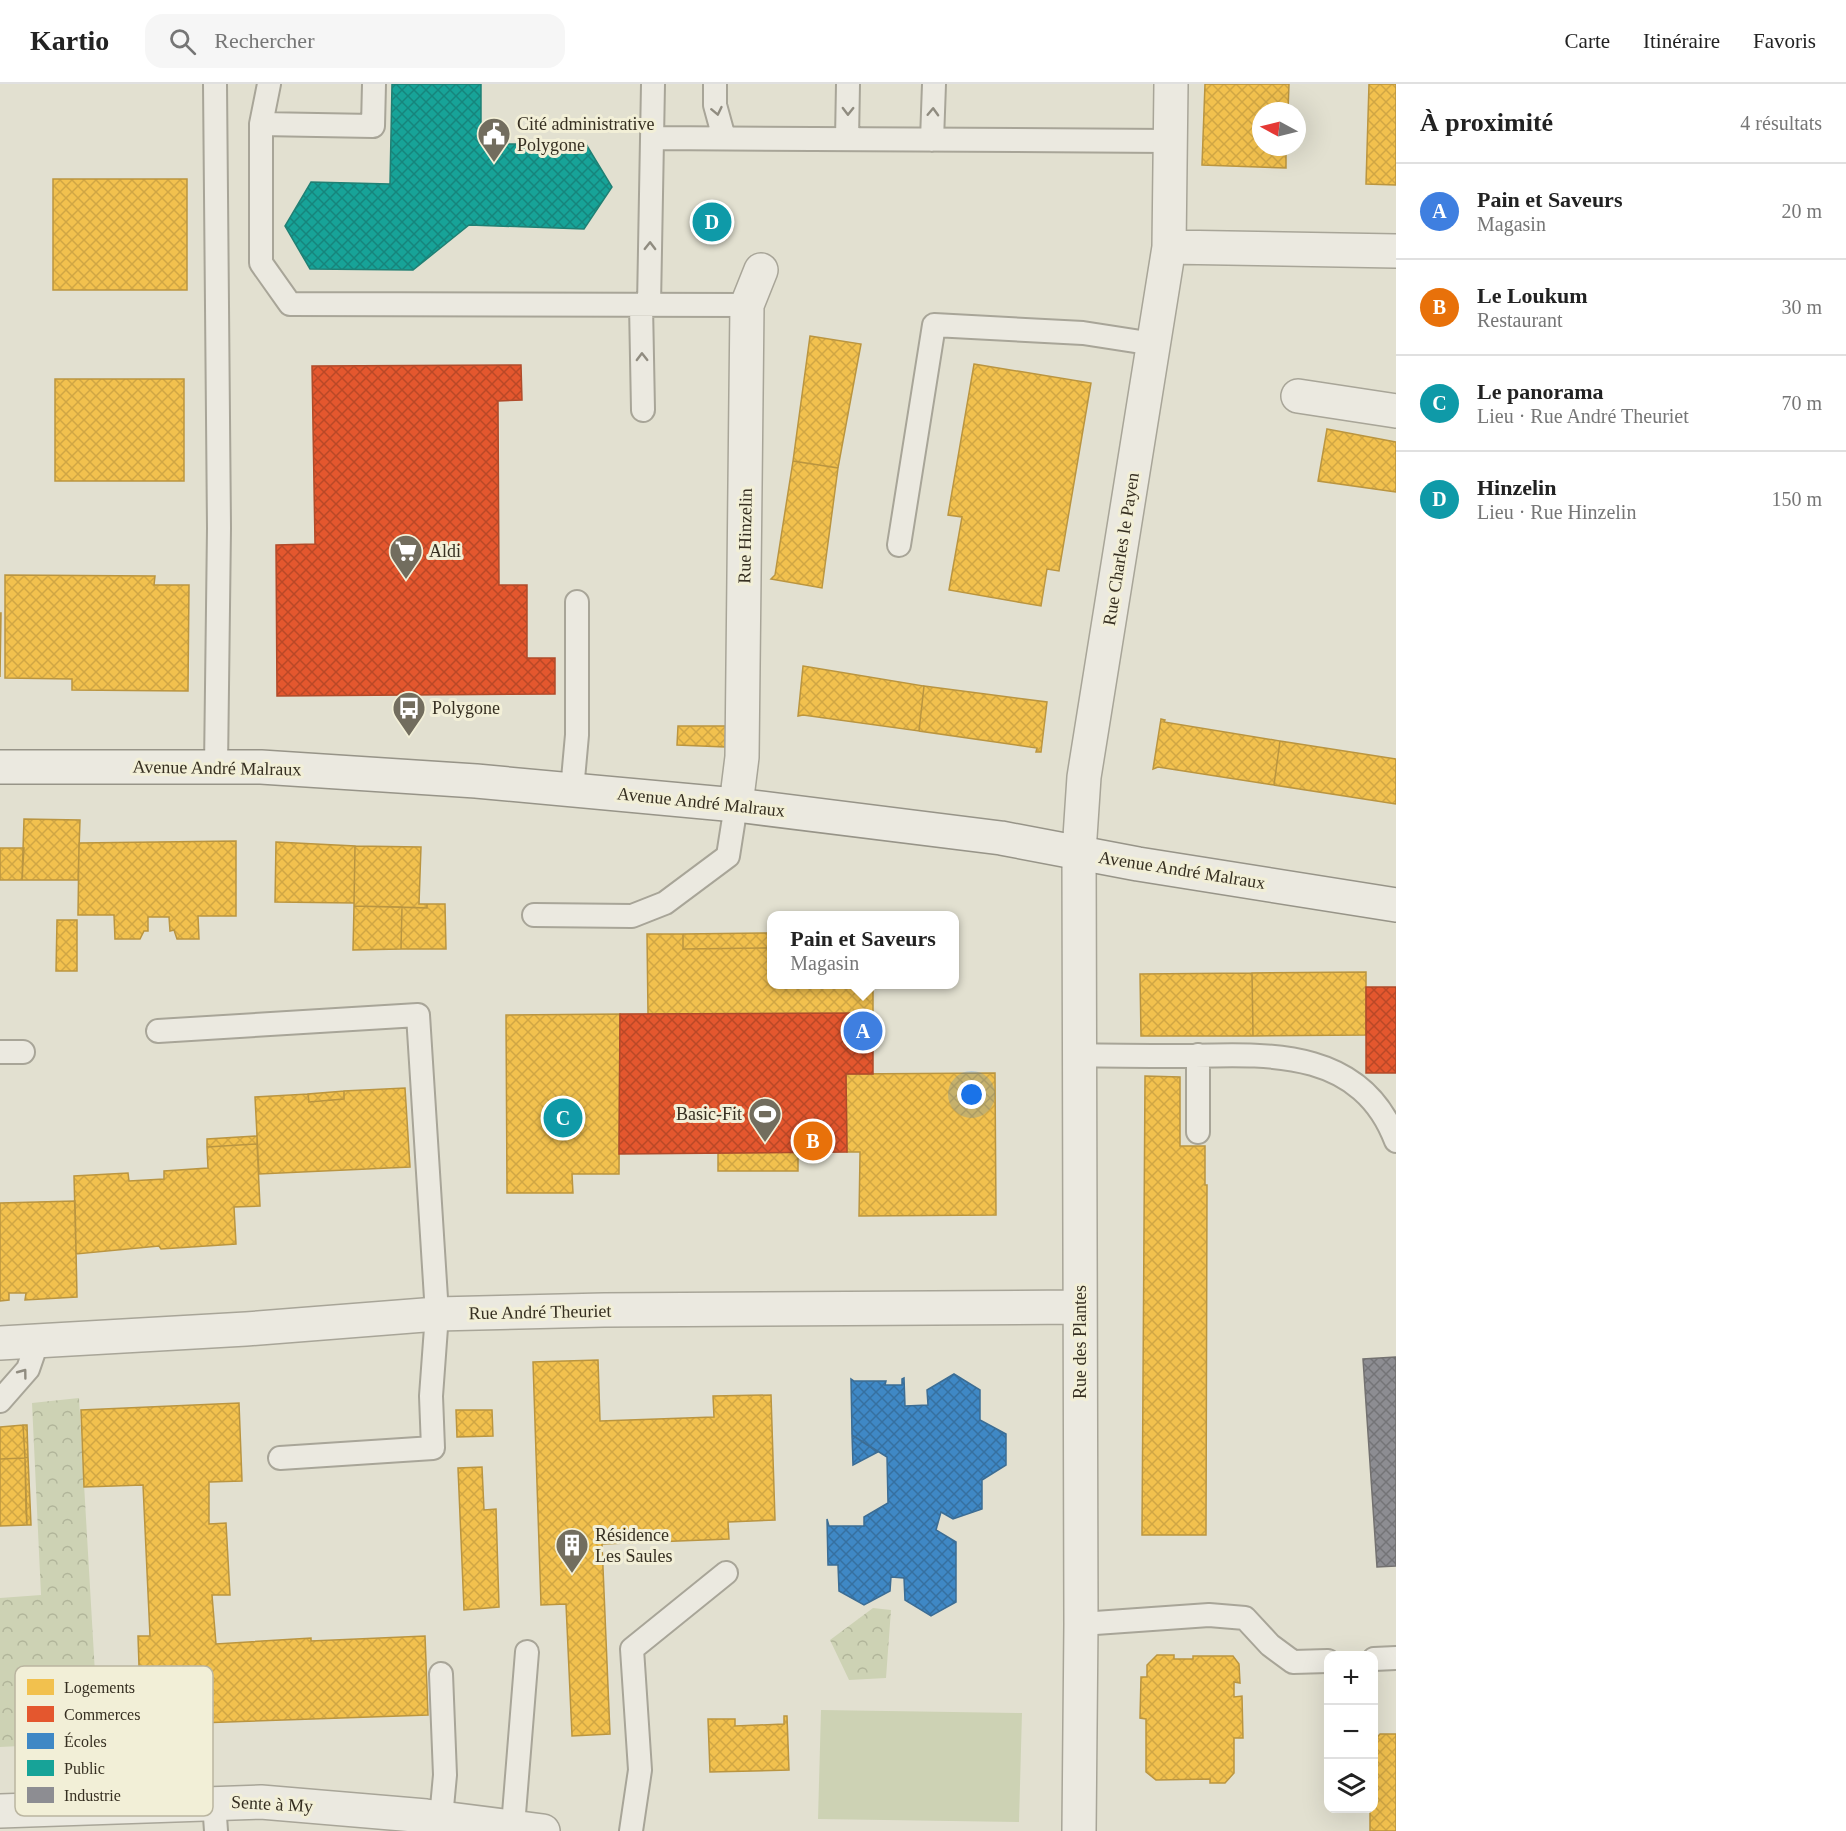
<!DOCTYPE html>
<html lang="fr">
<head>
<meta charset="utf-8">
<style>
  :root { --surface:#fff; --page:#f6f6f6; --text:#222; --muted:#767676; --line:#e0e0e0; --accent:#0f766e }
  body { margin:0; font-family:"Times New Roman",serif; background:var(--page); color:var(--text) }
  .controls { position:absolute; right:18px; bottom:18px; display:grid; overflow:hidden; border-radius:12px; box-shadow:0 6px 24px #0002 }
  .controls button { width:54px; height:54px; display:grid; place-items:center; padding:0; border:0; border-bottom:2px solid var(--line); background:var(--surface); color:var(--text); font:30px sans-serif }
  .compass { position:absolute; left:1252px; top:18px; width:54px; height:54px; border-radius:50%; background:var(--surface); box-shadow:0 6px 24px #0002; rotate:277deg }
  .you { position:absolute; left:972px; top:1011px; width:21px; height:21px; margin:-15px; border:4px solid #fff; border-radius:50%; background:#1a73e8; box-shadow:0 0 0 9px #1a73e833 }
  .badge { display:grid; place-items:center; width:39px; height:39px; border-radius:50%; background:var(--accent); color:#fff; font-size:20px; font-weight:700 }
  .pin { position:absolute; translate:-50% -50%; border:3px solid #fff; box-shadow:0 2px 6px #0006 }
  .popup { position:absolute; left:767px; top:827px; width:192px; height:78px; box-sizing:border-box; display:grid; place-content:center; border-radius:12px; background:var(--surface); filter:drop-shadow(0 2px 4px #0005); font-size:20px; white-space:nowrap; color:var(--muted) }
  .popup b { font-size:22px; color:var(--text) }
  .popup::after { content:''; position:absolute; left:50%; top:100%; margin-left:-12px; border:12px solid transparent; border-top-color:var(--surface) }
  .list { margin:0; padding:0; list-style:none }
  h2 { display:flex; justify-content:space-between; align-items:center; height:78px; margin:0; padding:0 24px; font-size:26px }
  h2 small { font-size:20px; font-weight:400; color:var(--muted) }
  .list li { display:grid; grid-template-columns:39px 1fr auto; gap:18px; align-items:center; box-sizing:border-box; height:96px; padding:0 24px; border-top:2px solid var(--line) }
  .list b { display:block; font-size:22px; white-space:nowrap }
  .list p { margin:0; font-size:20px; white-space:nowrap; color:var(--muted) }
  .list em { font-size:20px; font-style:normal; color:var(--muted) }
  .icon { flex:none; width:33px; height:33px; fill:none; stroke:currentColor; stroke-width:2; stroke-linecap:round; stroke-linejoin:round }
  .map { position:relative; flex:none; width:1396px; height:1747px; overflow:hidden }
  header { display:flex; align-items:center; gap:36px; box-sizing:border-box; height:84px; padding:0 30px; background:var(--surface); border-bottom:2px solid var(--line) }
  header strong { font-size:28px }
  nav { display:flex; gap:33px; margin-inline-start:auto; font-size:21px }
  .search { width:420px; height:54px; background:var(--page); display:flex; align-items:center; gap:15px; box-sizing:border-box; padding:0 21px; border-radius:18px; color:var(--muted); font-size:22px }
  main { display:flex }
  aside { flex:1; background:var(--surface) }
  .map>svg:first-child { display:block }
  .park { fill:url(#park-crowns) }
  .pitch { fill:#cdd2b4 }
  .homes { fill:url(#homes-cross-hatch); stroke:#ba9540; stroke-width:1.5 }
  .shops { fill:url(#shops-cross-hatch); stroke:#b04b2a; stroke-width:1.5 }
  .schools { fill:url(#schools-cross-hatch); stroke:#3c6d94; stroke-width:1.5 }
  .public { fill:url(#public-cross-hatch); stroke:#208074; stroke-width:1.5 }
  .industry { fill:url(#industry-cross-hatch); stroke:#737170; stroke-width:1.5 }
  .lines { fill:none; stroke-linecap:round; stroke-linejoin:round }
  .service-casing { stroke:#a8a598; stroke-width:26 }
  .minor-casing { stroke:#a8a598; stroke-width:36 }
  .tertiary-casing { stroke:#a8a598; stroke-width:36 }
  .secondary-casing { stroke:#979488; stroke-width:36 }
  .service { stroke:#ebe9e0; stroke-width:22 }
  .minor { stroke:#ebe9e0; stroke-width:33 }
  .tertiary { stroke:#ebe9e0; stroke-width:33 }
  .secondary { stroke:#ebe9e0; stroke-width:33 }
  .oneway { stroke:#908c80 }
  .labels { text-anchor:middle; stroke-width:6; stroke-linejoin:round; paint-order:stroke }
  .poi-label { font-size:18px; fill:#362f21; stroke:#f2efd7; text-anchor:start }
  .street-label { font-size:18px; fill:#362f21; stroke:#f2efd7 }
  .key { fill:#f2efd7; stroke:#bab5a0; stroke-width:1.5 }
  .key-label { font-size:16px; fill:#362f21 }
</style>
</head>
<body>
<header>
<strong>Kartio</strong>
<div class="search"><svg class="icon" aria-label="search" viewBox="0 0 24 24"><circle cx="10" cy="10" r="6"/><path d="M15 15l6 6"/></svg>Rechercher</div>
<nav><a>Carte</a><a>Itinéraire</a><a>Favoris</a></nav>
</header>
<main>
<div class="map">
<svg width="1396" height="1747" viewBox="0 0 1396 1747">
  <defs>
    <pattern id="park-crowns" width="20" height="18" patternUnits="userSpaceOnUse" patternTransform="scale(1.5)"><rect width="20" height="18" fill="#cdd2b4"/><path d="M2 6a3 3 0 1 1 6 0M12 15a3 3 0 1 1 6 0" fill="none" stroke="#b1b59a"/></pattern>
    <pattern id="homes-cross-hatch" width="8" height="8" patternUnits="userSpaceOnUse" patternTransform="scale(1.5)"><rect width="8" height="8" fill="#f2c14e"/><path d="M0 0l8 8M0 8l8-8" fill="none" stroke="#d0a644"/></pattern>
    <pattern id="shops-cross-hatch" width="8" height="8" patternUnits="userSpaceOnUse" patternTransform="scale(1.5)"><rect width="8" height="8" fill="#e4572e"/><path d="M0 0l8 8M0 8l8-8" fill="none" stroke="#ba4827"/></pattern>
    <pattern id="schools-cross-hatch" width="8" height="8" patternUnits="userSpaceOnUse" patternTransform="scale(1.5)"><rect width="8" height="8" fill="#3f88c5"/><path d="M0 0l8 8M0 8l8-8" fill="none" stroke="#3670a0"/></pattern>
    <pattern id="public-cross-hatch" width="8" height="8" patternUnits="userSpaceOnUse" patternTransform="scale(1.5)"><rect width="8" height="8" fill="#17a398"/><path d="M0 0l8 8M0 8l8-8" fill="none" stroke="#16857c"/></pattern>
    <pattern id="industry-cross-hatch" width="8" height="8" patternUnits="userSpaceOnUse" patternTransform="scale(1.5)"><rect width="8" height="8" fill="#8d8d92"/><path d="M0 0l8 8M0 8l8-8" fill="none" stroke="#747477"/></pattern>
  </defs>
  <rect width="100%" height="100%" fill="#e2e0d0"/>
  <!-- park -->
  <path class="park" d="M79 1314 99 1658 0 1663V1514L41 1511 32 1319Z
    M873 1524 891 1526 886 1594 849 1596 830 1556Z"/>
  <!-- pitch -->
  <path class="pitch" d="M821 1626 1022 1629 1019 1738 818 1735Z"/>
  <!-- homes -->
  <path class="homes" d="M1205 0H1289L1288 27H1261V63H1286V84L1202 81Z
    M1369 0H1396V101L1366 100Z
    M53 95H187V206H53Z
    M705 121H720L719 157 705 156Z
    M810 252 861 260 838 384 793 377Z
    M974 280 1091 299 1059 487 1047 485 1041 522 949 506 962 433 948 431Z
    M55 295H184V397H55Z
    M1327 345 1396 358V408L1318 397Z
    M793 377 838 384 822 504 771 495 775 491Z
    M5 491 155 492 154 501H189L188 607 72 606V595L5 594Z
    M0 529H1L0 593Z
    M803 582 924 602 919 647 803 631 798 632Z
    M924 602 1047 618 1041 668H1036L1037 664 919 647Z
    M1161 635 1165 636 1164 638 1280 657 1274 701 1158 683 1153 685Z
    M678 642H726L725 663 677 661Z
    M1280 657 1396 675V720L1274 701Z
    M24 735 80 736 78 796H22Z
    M236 757V832H198L199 855H177L174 846 170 847 169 833H148V847H144L140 855H115L114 831H78L79 759Z
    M276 758 355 762 354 819 275 818Z
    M355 762 421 763 419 820H427V824L354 822Z
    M0 764H24L22 796H0Z
    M427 820H445L446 865H401L402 823 427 824Z
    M354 822 402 823 401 865 353 866Z
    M57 836H77V887H56Z
    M772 849V864L683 865V850Z
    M647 850H683V865L772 864V900H873V929L648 930Z
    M1366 888V951L1253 952 1252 889Z
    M1252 889 1253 952H1141L1140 890Z
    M620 930 619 1090H572L573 1109H507L506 931Z
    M995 989 996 1131 859 1132 860 1071V1068H847L846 990Z
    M1145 992 1180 993V1062H1205V1101H1207L1206 1451H1142Z
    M405 1004 410 1083 259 1090 255 1013 308 1010 309 1018 344 1015V1007Z
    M344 1007V1015L309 1018 308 1010Z
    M257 1052V1060L207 1063V1055Z
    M257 1060 260 1122 234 1123 236 1160 161 1165 159 1162 76 1170 74 1092 128 1089 129 1097 164 1095V1087L208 1084 207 1063Z
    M798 1068V1087H718V1069Z
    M75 1117 77 1213 25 1216 26 1209H9V1216L0 1217V1119Z
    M598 1276 600 1337 714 1333 713 1312 771 1311 775 1436 728 1438 729 1455 602 1460 610 1650 572 1652 566 1520 541 1521 533 1278Z
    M239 1319 242 1397 209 1398V1440L226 1439 230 1511H212L216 1560 311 1554V1557L425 1552 428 1631 141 1641 138 1552H150L143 1401 84 1403 81 1326Z
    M456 1326H492L493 1352 457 1353Z
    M23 1341H27L28 1373 25 1374Z
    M23 1341 25 1374 0 1375V1343Z
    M28 1373 31 1441H27L26 1426 25 1374Z
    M25 1374 27 1441 0 1442V1375Z
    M482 1383 484 1426 496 1425 499 1523 464 1526 458 1384Z
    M1157 1571H1174V1575H1193V1572H1233L1239 1580 1240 1599 1234 1598V1613L1242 1612 1243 1654H1234V1689L1225 1699H1210V1695L1156 1696 1146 1688V1635L1140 1634 1141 1593H1147V1581Z
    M784 1632H787L789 1686 710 1688 708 1635H735V1642L784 1640Z
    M1380 1650H1396V1747H1370V1724H1374V1657Z"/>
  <!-- shops -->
  <path class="shops" d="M521 281 522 316 498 317 499 501H527V574H555V610L277 612 276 461 315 460 312 282Z
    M1366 903H1396V989H1366Z
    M873 929V990H846L847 1068 619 1070 620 930Z"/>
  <!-- schools -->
  <path class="schools" d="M954 1290 980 1306V1336L1006 1350V1381L982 1396V1425L953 1435 941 1428 936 1446 956 1458V1518L931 1532 905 1516 904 1494 891 1493 890 1507 864 1521 839 1507 838 1481H828L827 1435 829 1442H864V1433L888 1419 887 1373 852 1351 851 1295 854 1297H886L885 1301H902V1295L904 1294 905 1322 928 1321 927 1306Z
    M852 1351 878 1368 853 1381Z"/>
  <!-- public -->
  <path class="public" d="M392 0H481V60H586L612 103 584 145 469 141 413 186 310 185 285 142 311 98 390 100Z"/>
  <!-- industry -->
  <path class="industry" d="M1396 1273V1482L1377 1483 1363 1275Z"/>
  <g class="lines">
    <defs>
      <path id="service" d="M215 0 219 444 216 683
        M269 0 261 40V179L290 220 747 221
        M715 0V21L724 54
        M261 40 373 42 374 0
        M653 54 1169 57
        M847 55 848 0
        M932 56 934 0
        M641 221 643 326
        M649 221 653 0
        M899 461 934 241 1083 249 1154 260
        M572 706 577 651V518
        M534 831 632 832 665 819 728 772 736 721
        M158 947 418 931 437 1230 431 1312 433 1364 280 1374
        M0 968H23
        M1079 971C1114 972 1149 972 1185 972 1268 970 1361 964 1396 1057
        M1198 971V1048
        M0 1317 28 1285 38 1256
        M1081 1540 1209 1531 1245 1534 1270 1561 1293 1578 1328 1577
        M1374 1575 1396 1574
        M214 1718 216 1747
        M441 1734 445 1691 441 1590
        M513 1742 527 1568
        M631 1747 640 1686 632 1565 726 1489"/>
      <path id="minor" d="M1169 163 1396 167
        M1298 312 1396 327
        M736 721 742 673 747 221 761 186
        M0 1259 246 1245 437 1230 604 1226 1080 1223
        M1079 1747 1081 1540 1079 768 1084 693 1169 163 1171 0"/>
      <path id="tertiary" d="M0 1727 261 1718 426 1732 543 1747"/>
      <path id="secondary" d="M0 683H261L476 697 736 721 1001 754 1138 780 1396 821"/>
    </defs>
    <!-- service casing -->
    <use href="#service" class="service-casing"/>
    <!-- minor casing -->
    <use href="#minor" class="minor-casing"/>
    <!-- tertiary casing -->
    <use href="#tertiary" class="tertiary-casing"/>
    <!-- secondary casing -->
    <use href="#secondary" class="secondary-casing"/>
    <!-- service -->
    <use href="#service" class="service"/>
    <!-- minor -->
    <use href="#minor" class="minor"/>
    <!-- tertiary -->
    <use href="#tertiary" class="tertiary"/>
    <!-- secondary -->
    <use href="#secondary" class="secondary"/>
  </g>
  <!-- one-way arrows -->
  <defs><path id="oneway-chevron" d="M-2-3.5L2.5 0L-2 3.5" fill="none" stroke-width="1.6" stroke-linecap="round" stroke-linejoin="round" transform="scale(1.5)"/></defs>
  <g class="oneway">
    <use href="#oneway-chevron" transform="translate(717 27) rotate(78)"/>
    <use href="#oneway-chevron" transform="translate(848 27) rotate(91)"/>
    <use href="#oneway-chevron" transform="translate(933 28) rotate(-88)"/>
    <use href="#oneway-chevron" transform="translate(650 162) rotate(-89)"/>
    <use href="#oneway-chevron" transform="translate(642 273) rotate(-91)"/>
    <use href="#oneway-chevron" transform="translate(23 1289) rotate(-53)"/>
  </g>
  <!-- icons -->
  <defs>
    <symbol id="civic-pin" viewBox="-11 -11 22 30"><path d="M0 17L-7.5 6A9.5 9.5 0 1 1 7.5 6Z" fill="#726d5e" stroke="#f2efd7"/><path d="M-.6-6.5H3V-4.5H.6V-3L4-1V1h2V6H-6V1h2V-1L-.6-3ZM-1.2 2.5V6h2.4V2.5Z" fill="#fff"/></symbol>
    <symbol id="supermarket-pin" viewBox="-11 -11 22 30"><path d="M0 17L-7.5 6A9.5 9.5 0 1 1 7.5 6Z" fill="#726d5e" stroke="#f2efd7"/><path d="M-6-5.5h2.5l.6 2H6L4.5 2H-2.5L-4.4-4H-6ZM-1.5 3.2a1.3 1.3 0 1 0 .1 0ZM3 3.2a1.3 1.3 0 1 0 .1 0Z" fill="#fff"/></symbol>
    <symbol id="bus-pin" viewBox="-11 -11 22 30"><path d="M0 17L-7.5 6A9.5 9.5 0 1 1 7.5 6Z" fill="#726d5e" stroke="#f2efd7"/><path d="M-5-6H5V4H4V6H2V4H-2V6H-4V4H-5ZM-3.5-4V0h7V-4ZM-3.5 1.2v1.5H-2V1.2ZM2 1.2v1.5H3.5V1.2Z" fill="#fff"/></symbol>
    <symbol id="stadium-pin" viewBox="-11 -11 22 30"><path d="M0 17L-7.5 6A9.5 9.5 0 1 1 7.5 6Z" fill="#726d5e" stroke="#f2efd7"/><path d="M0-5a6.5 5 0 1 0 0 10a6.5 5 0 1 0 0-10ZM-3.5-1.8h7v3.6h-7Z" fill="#fff"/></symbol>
    <symbol id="building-pin" viewBox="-11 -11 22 30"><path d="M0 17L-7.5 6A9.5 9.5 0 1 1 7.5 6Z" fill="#726d5e" stroke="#f2efd7"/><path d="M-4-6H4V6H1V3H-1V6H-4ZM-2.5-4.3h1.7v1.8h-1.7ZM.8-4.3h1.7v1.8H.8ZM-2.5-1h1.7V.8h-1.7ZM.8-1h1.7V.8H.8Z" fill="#fff"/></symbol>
  </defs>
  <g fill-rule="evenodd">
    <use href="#civic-pin" x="475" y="31" width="38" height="52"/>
    <use href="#supermarket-pin" x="387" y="448" width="38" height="52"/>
    <use href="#bus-pin" x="390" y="605" width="38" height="52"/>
    <use href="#stadium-pin" x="746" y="1011" width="38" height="52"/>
    <use href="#building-pin" x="553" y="1442" width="38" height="52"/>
  </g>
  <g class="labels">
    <!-- poi labels -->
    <g class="poi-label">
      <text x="517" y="46">Cité administrative<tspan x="517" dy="21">Polygone</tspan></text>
      <text x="429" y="473">Aldi</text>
      <text x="432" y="630">Polygone</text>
      <text x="742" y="1036" text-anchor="end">Basic-Fit</text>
      <text x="595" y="1457">Résidence<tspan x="595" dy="21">Les Saules</tspan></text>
    </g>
    <!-- street labels -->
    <g class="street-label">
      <text transform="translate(745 452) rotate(-89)" y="6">Rue Hinzelin</text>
      <text transform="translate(1121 465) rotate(-81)" y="6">Rue Charles le Payen</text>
      <text transform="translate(217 684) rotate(1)" y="6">Avenue André Malraux</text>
      <text transform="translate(701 718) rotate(6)" y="6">Avenue André Malraux</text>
      <text transform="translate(1182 786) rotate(9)" y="6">Avenue André Malraux</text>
      <text transform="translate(540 1228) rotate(-1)" y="6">Rue André Theuriet</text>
      <text transform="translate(1080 1258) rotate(-90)" y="6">Rue des Plantes</text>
      <text transform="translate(272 1720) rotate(3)" y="6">Sente à My</text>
    </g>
  </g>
  <!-- legend -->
  <rect x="15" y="1582" width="198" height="150" rx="9" class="key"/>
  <rect x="27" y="1595" width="27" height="16" fill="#f2c14e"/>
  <rect x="27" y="1622" width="27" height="16" fill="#e4572e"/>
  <rect x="27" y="1649" width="27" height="16" fill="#3f88c5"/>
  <rect x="27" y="1676" width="27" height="16" fill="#17a398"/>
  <rect x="27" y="1703" width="27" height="16" fill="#8d8d92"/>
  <g class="key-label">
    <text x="64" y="1609">Logements</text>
    <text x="64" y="1636">Commerces</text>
    <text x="64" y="1663">Écoles</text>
    <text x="64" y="1690">Public</text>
    <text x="64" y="1717">Industrie</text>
  </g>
</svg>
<div class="controls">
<button>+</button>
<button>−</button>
<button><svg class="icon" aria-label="layers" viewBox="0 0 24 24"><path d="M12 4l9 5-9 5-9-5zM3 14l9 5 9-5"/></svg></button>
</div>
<svg class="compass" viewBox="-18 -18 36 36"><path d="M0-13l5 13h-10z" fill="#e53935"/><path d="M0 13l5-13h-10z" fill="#767676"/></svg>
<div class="you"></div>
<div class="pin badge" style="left:863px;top:947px;background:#3f7fe0">A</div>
<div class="popup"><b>Pain et Saveurs</b>Magasin</div>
<div class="pin badge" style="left:813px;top:1057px;background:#e8710a">B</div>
<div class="pin badge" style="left:563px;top:1034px;background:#0f9aa8">C</div>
<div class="pin badge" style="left:712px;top:138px;background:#0f9aa8">D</div>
</div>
<aside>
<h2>À proximité<small>4 résultats</small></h2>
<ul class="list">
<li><span class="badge" style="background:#3f7fe0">A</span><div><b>Pain et Saveurs</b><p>Magasin</p></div><em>20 m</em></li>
<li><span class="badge" style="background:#e8710a">B</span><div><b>Le Loukum</b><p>Restaurant</p></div><em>30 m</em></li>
<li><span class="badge" style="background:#0f9aa8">C</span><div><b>Le panorama</b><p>Lieu · Rue André Theuriet</p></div><em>70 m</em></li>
<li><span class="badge" style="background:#0f9aa8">D</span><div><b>Hinzelin</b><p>Lieu · Rue Hinzelin</p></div><em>150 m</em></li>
</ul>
</aside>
</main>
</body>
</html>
